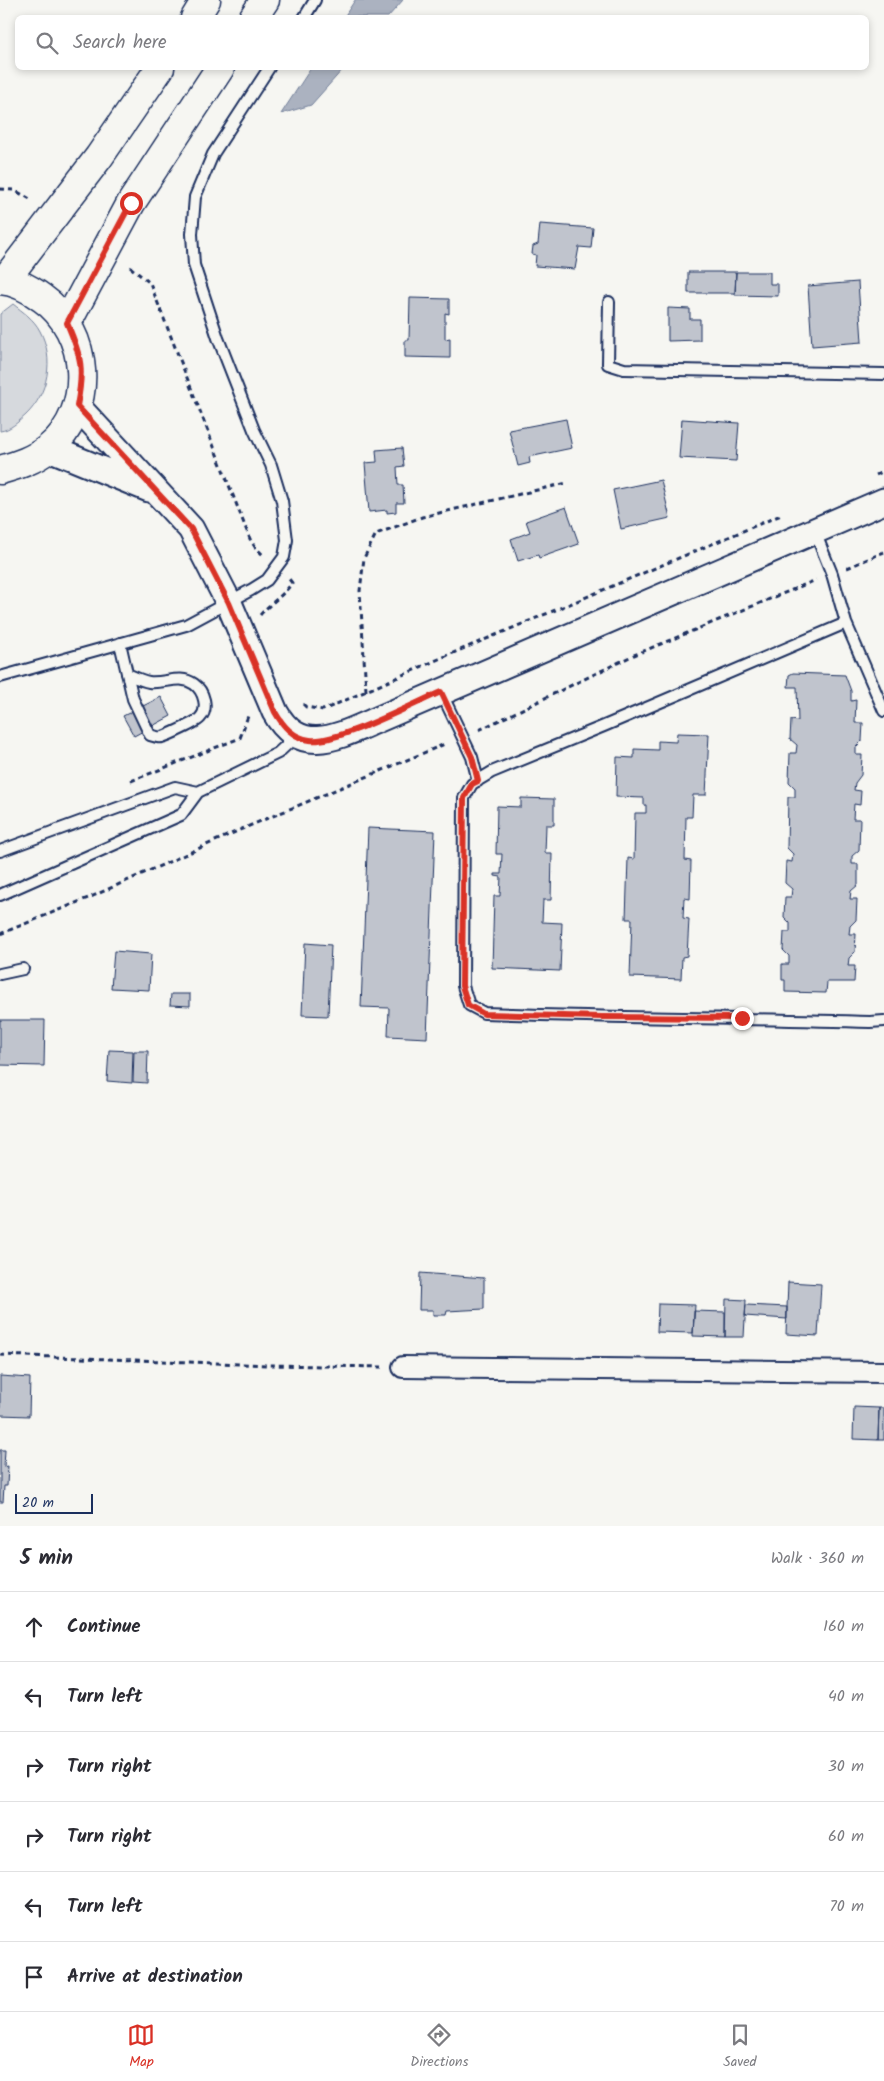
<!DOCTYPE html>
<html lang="en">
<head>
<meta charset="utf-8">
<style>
  :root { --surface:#fff; --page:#f2f2f3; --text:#2b2b33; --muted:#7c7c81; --line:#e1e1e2; --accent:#d93025 }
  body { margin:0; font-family:Kalam,sans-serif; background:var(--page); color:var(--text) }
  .scale { position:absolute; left:15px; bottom:12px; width:78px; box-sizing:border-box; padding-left:5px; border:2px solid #1b2f5e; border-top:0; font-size:14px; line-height:18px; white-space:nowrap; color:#1b2f5e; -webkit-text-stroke:4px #f6f6f2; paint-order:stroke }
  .stop { position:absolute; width:15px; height:15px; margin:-11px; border:4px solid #d93025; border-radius:50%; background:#fff }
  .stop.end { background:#d93025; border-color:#fff; box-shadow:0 1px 5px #0008 }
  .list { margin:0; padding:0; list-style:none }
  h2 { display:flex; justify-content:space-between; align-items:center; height:65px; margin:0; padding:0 20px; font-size:21px }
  h2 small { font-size:16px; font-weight:400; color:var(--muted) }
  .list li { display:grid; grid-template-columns:32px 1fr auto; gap:15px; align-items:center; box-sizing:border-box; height:70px; padding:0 20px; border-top:1px solid var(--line) }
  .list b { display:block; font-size:19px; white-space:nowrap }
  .list em { font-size:16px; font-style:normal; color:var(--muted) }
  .icon { flex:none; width:28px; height:28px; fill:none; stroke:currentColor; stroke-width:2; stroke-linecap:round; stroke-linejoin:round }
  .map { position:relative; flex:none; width:884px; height:1526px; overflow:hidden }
  .search { position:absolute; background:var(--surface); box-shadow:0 2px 8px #0003; left:15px; right:15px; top:15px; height:55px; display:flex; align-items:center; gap:12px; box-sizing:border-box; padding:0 18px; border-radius:8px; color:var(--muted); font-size:19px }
  .sheet { height:485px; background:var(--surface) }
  nav { display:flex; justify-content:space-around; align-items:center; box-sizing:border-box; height:70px; border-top:1px solid var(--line); background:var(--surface); font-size:14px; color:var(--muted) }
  nav a { display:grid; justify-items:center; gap:2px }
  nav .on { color:var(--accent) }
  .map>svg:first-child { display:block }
  .green { fill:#d6d9dd; stroke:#78849e }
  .water { fill:#abb2c0; stroke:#717e99 }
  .building { fill:#c0c4cd; stroke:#1b2f5e }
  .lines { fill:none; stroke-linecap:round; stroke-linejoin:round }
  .service-casing { stroke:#1b2f5e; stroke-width:14 }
  .minor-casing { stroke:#1b2f5e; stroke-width:24 }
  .tertiary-casing { stroke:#1b2f5e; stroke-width:29 }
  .secondary-casing { stroke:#1b2f5e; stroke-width:31 }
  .path { stroke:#1b2f5e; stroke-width:3; stroke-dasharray:5 4; stroke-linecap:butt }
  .service { stroke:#f6f6f2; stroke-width:10 }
  .minor { stroke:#f6f6f2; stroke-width:20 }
  .tertiary { stroke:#f6f6f2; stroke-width:25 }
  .secondary { stroke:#f6f6f2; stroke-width:28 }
  .route { stroke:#d93025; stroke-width:6 }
</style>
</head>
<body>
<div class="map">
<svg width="884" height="1526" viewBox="0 0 884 1526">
  <rect width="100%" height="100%" fill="#f6f6f2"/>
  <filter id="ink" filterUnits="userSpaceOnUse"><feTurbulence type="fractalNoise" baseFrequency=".02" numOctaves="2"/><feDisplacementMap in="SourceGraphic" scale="10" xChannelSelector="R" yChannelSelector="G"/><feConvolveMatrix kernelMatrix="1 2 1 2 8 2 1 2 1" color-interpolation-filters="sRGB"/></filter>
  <g filter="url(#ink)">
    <!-- green -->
    <path class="green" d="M13 304C23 312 34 319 40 331 55 359 48 394 26 415 18 422 10 430 0 431V314Z"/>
    <!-- water -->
    <path class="water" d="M355 0H403L388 17H344Z
      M311 68H344L311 105 281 114Z"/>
    <!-- building -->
    <path class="building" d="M540 224 593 228 591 248 579 247 575 269 535 266 536 255 532 254 533 246 538 244Z
      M688 272H736L735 293H688Z
      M736 272H770V284H778V296L735 295Z
      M858 282 862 342 812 346 808 286Z
      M410 298 449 299V314L445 313V339L450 338V358L405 357V340H409Z
      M668 308 690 309V319H700V340L668 341Z
      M566 419 572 448 529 457 530 463 518 466 509 430Z
      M682 419 739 423 736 461 679 458Z
      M402 448 404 466 397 467 398 485H403L404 503H396V512L387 513V510L369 512 365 463 377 462 376 450Z
      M661 480 670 518 621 529 613 490Z
      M566 507 579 544 539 558 538 555 518 561 511 539 530 532 526 521Z
      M793 673 845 675 851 691V701L856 700 855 723H863L862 741 856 747V755H862L861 775 855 783 854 790 861 791 860 805 854 804 853 819H860L859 850 852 856V864H858V885L851 891 850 899H857L856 920 850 926 849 934H856L855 952 849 958 848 966H855L854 982H827L826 993 785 992V980H782V964H789V956L783 950 784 932H790V923L784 917 785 897H791L792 889 785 883 786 861 792 862 793 854 787 848 788 797H795V788L789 782 790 753H796L797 745 790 739 791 720 798 721 797 687H788L789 675Z
      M161 697 171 716 134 736 123 716Z
      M677 733 709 734 706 795H693L692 817H686L685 860 691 861 690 899 684 898 683 918 689 919 687 956 682 957 681 979 630 977 632 919H626L628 858 634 859 635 813H646V805H644V798L616 797 617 757 634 758V749L658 750V741L676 742Z
      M521 798 554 799V825H546L545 853H552L551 900H543L542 922 562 923 560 971 492 968 494 896H500L501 877 495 876V874H501L502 854H496L497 806 521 807Z
      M368 828 435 831 427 1038 388 1036 389 1008 361 1007Z
      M305 943 331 945 328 1016 302 1015Z
      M114 951 151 954 149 990 111 988Z
      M171 994H190V1006L170 1005Z
      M0 1020H45L44 1066 0 1065Z
      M109 1050 133 1051 132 1083 107 1081Z
      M134 1051H148L147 1083 133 1082Z
      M420 1273 484 1278V1309L447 1311 446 1315H433V1310H419Z
      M788 1282 821 1284 818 1336 786 1334Z
      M726 1299 746 1300 744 1337H725Z
      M658 1304 695 1305 693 1333 657 1332Z
      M746 1305 787 1307V1319L745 1316Z
      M694 1311 725 1312V1337L693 1336Z
      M0 1376 30 1378 29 1416 0 1415Z
      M854 1407 879 1408 878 1440 853 1439Z
      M879 1408H884V1440H878Z
      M0 1450H5L4 1467 8 1466 7 1486H4L3 1502H0Z"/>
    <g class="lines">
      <defs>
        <path id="service" d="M304 18 315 0
          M609 302 608 364 624 369 884 374
          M815 532 832 574 846 623 884 711
          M846 623 604 726 492 772 472 784 464 798 463 986 469 1005 484 1013C613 1018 742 1018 870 1022L884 1021
          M120 643 133 699 150 735C153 736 159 738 162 737 167 736 197 722 200 718 209 709 204 691 194 684 180 674 165 684 149 682 142 681 134 677 127 674
          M0 677 186 625 251 590 267 580 284 557 287 540 282 501 271 465 254 430 218 338 194 265 192 234 195 197 213 154 269 68
          M441 692 472 757 478 781
          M0 851 175 787 198 792
          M0 895 181 815 198 792 278 753 296 736
          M0 974 23 969"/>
        <path id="minor" d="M403 1367 884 1372"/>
        <path id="tertiary" d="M77 406 191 529 229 603 275 712C301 759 341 735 379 719L884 501
          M49 448 149 489"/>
        <path id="secondary" d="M195 18 206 0
          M253 18 265 0
          M0 280C15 281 30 289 42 298 90 331 96 410 49 448 34 460 18 465 0 470
          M5 280 99 157 160 68
          M67 323 131 203 220 68"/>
      </defs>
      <!-- service casing -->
      <use href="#service" class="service-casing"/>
      <!-- minor casing -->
      <use href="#minor" class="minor-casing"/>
      <!-- tertiary casing -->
      <use href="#tertiary" class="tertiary-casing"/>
      <!-- secondary casing -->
      <use href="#secondary" class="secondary-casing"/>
      <!-- path -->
      <path class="path" d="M0 189 14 190 32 200
        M130 267 150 283 250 539 255 547 264 556
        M876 475 884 471
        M847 568 884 552
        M260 615C270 603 283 596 292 583L289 579
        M366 691 360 591 364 558 376 534 422 517 567 483
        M303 704 306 707 323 710 439 659 781 515
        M479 730 634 655 816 580
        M131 781 240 738 248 716
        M0 934 93 896 242 829 445 744
        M0 1355 269 1365 382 1367"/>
      <!-- service -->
      <use href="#service" class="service"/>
      <!-- minor -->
      <use href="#minor" class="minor"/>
      <!-- tertiary -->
      <use href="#tertiary" class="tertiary"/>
      <!-- secondary -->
      <use href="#secondary" class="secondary"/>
    </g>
  </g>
  <g class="lines" filter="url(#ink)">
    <!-- route -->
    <path class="route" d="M131 203 67 323C82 358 84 369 77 406L191 529 229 603 275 712C283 726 293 738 310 740 336 744 413 704 441 692L472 757 478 781 472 784 464 798 462 986 468 1005 484 1014 602 1017 742 1018"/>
  </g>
</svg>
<div class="scale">20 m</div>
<div class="stop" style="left:131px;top:203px"></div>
<div class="stop end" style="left:742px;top:1018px"></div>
<div class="search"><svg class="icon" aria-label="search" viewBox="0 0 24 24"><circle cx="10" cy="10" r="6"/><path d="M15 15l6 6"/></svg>Search here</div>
</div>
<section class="sheet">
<h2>5 min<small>Walk · 360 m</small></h2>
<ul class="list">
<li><svg class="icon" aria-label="ahead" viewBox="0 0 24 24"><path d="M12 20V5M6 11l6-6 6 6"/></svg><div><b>Continue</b></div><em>160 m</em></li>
<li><svg class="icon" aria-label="left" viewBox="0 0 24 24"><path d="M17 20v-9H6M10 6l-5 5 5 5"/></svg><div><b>Turn left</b></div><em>40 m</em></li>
<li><svg class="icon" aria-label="right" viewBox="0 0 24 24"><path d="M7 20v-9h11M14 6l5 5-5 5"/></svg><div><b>Turn right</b></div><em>30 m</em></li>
<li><svg class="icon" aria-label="right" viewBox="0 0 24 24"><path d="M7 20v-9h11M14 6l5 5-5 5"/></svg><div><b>Turn right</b></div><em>60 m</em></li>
<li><svg class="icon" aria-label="left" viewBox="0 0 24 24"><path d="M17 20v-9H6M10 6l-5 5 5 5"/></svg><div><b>Turn left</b></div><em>70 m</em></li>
<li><svg class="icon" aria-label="arrive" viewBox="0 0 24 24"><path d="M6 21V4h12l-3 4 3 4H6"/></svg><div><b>Arrive at destination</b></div></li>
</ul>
</section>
<nav>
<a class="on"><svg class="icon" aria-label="map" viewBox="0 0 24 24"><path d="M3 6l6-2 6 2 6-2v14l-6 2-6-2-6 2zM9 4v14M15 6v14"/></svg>Map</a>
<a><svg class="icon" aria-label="directions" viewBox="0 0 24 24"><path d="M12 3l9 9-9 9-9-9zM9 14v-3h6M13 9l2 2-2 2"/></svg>Directions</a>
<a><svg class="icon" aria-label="saved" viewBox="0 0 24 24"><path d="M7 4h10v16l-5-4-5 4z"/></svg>Saved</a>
</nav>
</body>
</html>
